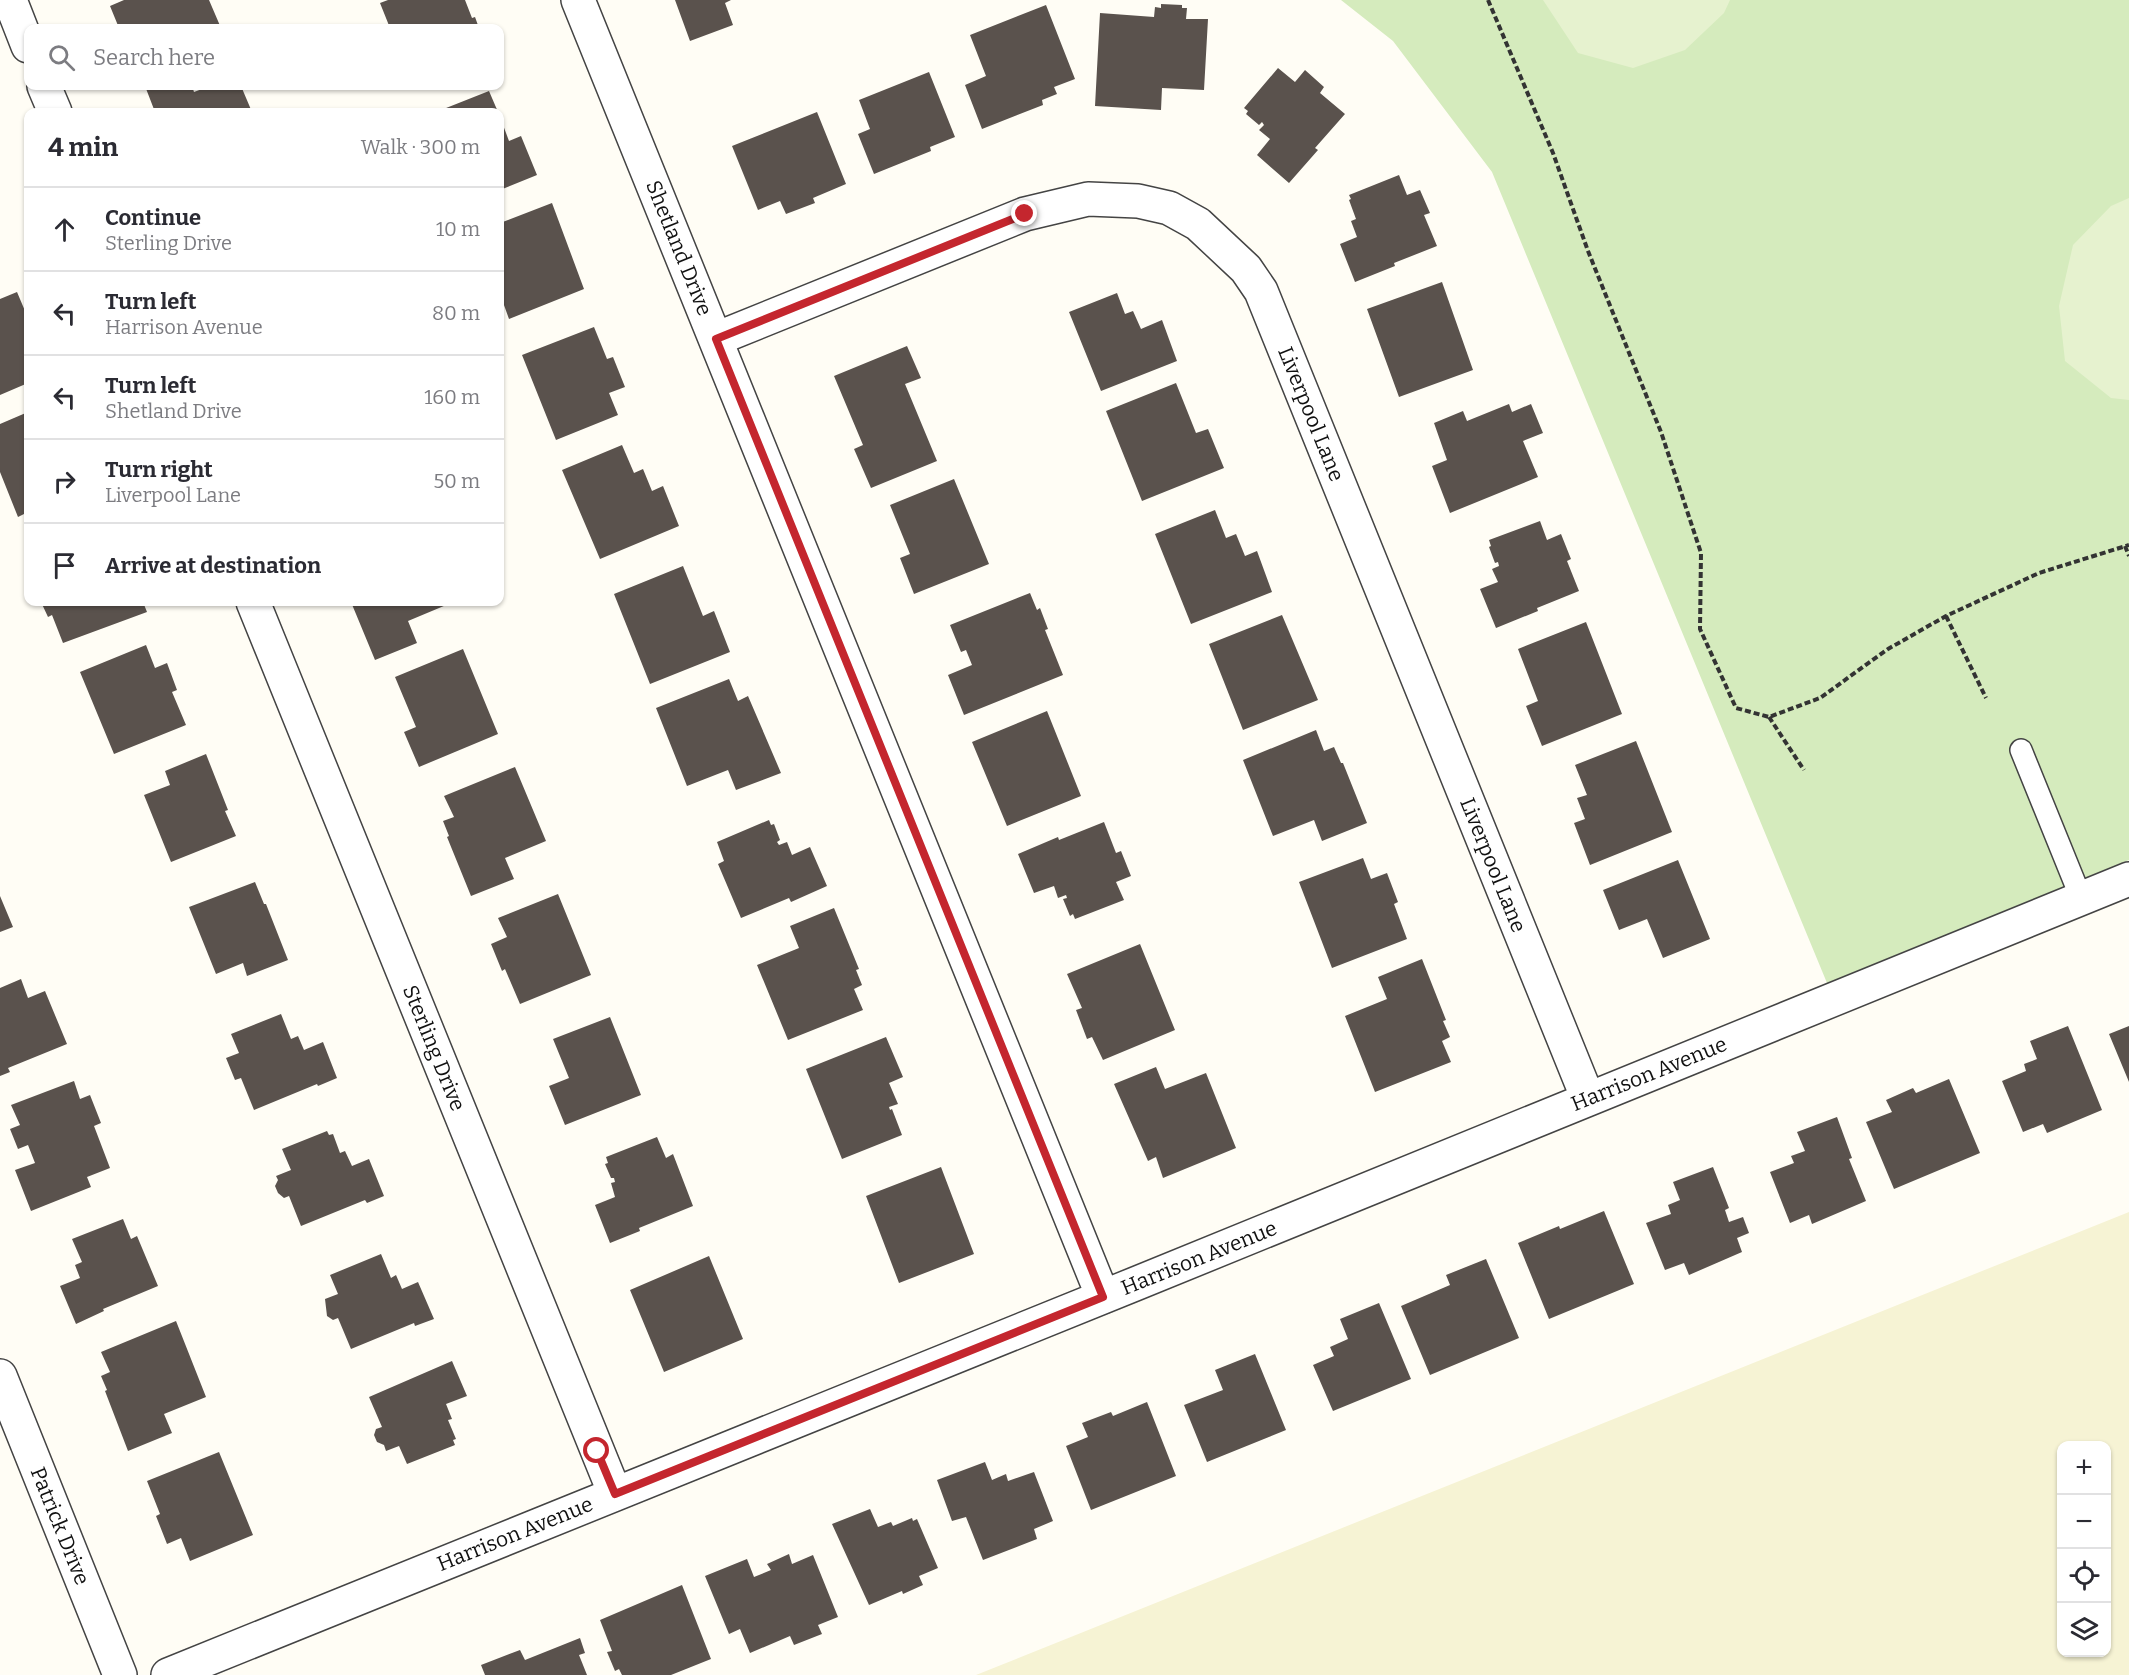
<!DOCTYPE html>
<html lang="en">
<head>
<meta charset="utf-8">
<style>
  :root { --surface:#fff; --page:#f7f7f7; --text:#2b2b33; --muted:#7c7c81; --line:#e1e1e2 }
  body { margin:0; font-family:Bitter,serif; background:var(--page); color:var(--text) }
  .controls { position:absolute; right:18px; bottom:18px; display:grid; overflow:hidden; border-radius:12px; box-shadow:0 2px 4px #0004 }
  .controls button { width:54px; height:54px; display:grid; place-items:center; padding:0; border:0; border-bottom:2px solid var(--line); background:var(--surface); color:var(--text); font:30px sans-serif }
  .stop { position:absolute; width:18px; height:18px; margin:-14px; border:4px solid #c4262e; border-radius:50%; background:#fff }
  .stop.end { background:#c4262e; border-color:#fff; box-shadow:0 2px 6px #0008 }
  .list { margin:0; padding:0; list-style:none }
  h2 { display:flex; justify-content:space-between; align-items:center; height:78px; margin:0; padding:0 24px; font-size:26px }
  h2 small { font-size:20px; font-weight:400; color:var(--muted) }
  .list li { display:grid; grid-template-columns:39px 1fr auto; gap:18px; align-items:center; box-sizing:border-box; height:84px; padding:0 24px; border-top:2px solid var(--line) }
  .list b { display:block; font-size:22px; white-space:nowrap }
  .list p { margin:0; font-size:20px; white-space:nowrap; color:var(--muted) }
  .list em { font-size:20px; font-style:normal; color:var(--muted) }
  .icon { flex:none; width:33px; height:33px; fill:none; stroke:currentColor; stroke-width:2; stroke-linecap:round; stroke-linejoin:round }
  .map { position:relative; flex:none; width:2129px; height:1675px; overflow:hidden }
  .search { position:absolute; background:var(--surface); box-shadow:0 2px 4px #0004; left:24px; top:24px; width:480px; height:66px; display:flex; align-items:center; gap:15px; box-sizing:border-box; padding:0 21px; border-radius:12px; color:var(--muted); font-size:22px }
  .panel { position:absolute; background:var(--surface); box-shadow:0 2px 4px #0004; left:24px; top:108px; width:480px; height:498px; border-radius:12px }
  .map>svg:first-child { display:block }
  .farmland { fill:#f6f3d4; fill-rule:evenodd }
  .green { fill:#d5ebbd }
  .pitch { fill:#e6f2cf }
  .building { fill:#5a524d }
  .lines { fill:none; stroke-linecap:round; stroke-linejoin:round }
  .lane-casing { stroke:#444; stroke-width:24 }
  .street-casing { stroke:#444; stroke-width:36 }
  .path { stroke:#333; stroke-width:4; stroke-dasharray:6 3; stroke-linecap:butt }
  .lane { stroke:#fff; stroke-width:21 }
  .street { stroke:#fff; stroke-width:33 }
  .route { stroke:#c4262e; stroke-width:8 }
  .labels { text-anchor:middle; stroke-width:6; stroke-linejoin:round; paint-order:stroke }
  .street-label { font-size:21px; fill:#111; stroke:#fff }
</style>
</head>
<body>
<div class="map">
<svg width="2129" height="1675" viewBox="0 0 2129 1675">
  <rect width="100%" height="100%" fill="#fffdf5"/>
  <!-- farmland -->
  <path class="farmland" d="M2129 1212V1675H976ZM2062 1446H2106V1652H2062Z"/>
  <!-- green -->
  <path class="green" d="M1341 0H2129V860L1827 983 1492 172 1393 41Z"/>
  <!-- pitch -->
  <path class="pitch" d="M1543 0H1730L1724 13 1685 50 1633 68 1578 53Z
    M2129 198V400L2111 398 2065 361 2059 306 2073 245 2111 206Z"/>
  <!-- building -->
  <path class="building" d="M124 0H209L221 28H119L110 6Z
    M388 0H465L472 18 475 17 479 28H390L380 3Z
    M675 0H731L725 3 733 25 690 41Z
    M1161 4 1182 5V8H1187L1186 19H1208L1204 90 1162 88 1161 110 1095 106 1100 13 1154 17 1155 7 1161 8Z
    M1046 5 1075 79 1054 87 1057 94 1042 100 1043 105 982 129 965 85 986 76 970 35Z
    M1278 68 1295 82 1305 70 1324 87 1320 93 1345 114 1315 148 1318 150 1289 183 1257 155 1270 139 1259 130 1264 125 1262 122 1259 125 1246 114 1248 111 1244 108Z
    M929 72 955 137 930 147 931 151 874 174 858 134 870 129 859 100Z
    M145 86H192L194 92 210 86H241L252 112H155Z
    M489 91 498 112H436Z
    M817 112 846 184 813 198 815 203 786 214 780 201 758 210 732 146Z
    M500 117 509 141 521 136 537 175 500 190Z
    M1399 175 1407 195 1420 190 1430 213 1424 215 1437 246 1394 263 1395 266 1355 282 1340 244 1357 237 1351 221 1356 219 1349 200 1351 199 1349 195Z
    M552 203 584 289 509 319 500 294V223Z
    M1442 282 1473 370 1399 397 1367 309Z
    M17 292 28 318V383L0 395V299Z
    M1117 293 1125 314 1133 311 1141 329 1162 320 1177 361 1101 391 1069 312Z
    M594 327 607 359 613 357 625 387 609 393 618 415 556 440 522 355Z
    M907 346 921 378 905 384 937 461 871 488 854 449 863 445 834 376Z
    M1176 383 1196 433 1208 429 1224 468 1142 501 1106 411Z
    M1509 404 1512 412 1531 404 1543 433 1523 441 1538 477 1450 513 1432 466 1447 460 1434 423 1463 411 1467 421Z
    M28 412V512L18 517 0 472V424Z
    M622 445 634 473 643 469 652 491 663 486 679 526 600 559 562 470Z
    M954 479 989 564 914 594 900 558 910 554 890 505Z
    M1215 510 1226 538 1236 534 1245 556 1257 551 1272 592 1191 624 1155 534Z
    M1540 521 1547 540 1561 534 1571 559 1567 561 1579 591 1537 608 1538 611 1496 628 1480 589 1498 582 1492 569 1499 566 1498 562 1495 563 1489 547 1491 546 1489 540Z
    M683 566 703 616 714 611 730 652 650 684 614 594Z
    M1030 593 1037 610 1040 608 1048 629 1045 630 1063 675 964 715 948 675 972 665 966 650 961 652 950 625Z
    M41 602H143L147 612 63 643 52 615 48 617Z
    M351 602H450L451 603 408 621 417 643 375 660Z
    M1282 615 1318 700 1243 730 1209 644Z
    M1586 622 1622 714 1542 746 1526 706 1538 701 1518 649Z
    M146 645 155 668 167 663 177 690 172 692 186 725 114 754 80 672Z
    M463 649 498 734 419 767 404 732 416 727 395 677Z
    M729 679 738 701 748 696 781 773 736 790 728 770 687 786 656 708Z
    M1047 711 1081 796 1007 826 972 742Z
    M1316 730 1324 751 1334 747 1341 763H1343L1367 823 1322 841 1314 820 1273 836 1243 760Z
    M1636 741 1672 832 1590 865 1574 823 1585 819 1577 798 1587 795 1575 765Z
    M206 754 228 810 225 811 236 836 171 862 144 795 170 785 165 771Z
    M515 767 546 841 505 858 514 879 471 896 447 837 449 836 443 821 454 817 444 796Z
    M769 820 771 825 774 824 780 840 777 842 779 845 787 842 792 855 810 847 827 886 791 902 789 898 741 918 718 864 724 861 717 842Z
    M1104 822 1116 853 1121 851 1131 876 1116 882 1124 900 1075 919 1073 914 1070 916 1063 899 1067 898 1066 895 1058 898 1054 886 1034 893 1018 854 1058 837 1059 840Z
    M1363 858 1371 879 1387 873 1398 902 1394 904 1407 939 1332 968 1299 882Z
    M1678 860 1710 939 1663 958 1647 919 1619 930 1603 890Z
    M255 882 264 904H266L288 960 247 976 243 963 216 974 189 907Z
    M558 894 591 975 520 1004 505 969 502 971 491 944 507 937 498 918Z
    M0 896 13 927 0 932Z
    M834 908 859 969 856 970 862 985 854 989 863 1010 788 1040 757 965 799 948 790 926Z
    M1140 944 1175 1030 1103 1060 1092 1037 1087 1039 1076 1010 1082 1008 1067 974Z
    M1422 959 1446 1020 1443 1021 1450 1037 1442 1041 1451 1062 1375 1092 1345 1016 1387 999 1378 977Z
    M21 979 28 998 45 991 67 1044 8 1068 10 1072 0 1076V988Z
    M281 1014 291 1039 298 1036 304 1050 323 1042 337 1078 318 1086 317 1084 254 1110 241 1078 235 1080 226 1058 239 1053 231 1034Z
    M610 1017 641 1095 565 1125 549 1086 569 1078 553 1039Z
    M2068 1026 2102 1110 2047 1133 2043 1124 2023 1132 2002 1081 2026 1071 2024 1064 2037 1059 2030 1041Z
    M2129 1026V1082L2109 1034Z
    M886 1037 903 1077 889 1083 898 1104 889 1107 890 1110 892 1109 902 1135 842 1159 806 1069Z
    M1156 1067 1165 1089 1206 1073 1236 1148 1163 1178 1156 1157 1148 1161 1114 1084Z
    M1949 1079 1980 1153 1894 1189 1866 1122 1892 1112 1886 1100 1913 1088 1916 1093Z
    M74 1081 80 1099 90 1095 101 1123 94 1126 110 1168 87 1177 91 1187 31 1211 15 1170 35 1163 28 1145 18 1149 10 1129 20 1125 11 1105Z
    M1837 1117 1852 1158 1849 1159 1866 1201 1812 1224 1809 1215 1790 1223 1770 1172 1794 1163 1791 1156 1805 1151 1797 1132Z
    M327 1131 329 1135 333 1134 340 1153 345 1151 352 1166 369 1159 384 1196 367 1203 365 1200 301 1226 289 1196 284 1198 278 1193 275 1186 278 1180 276 1176 291 1170 282 1149Z
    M657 1137 666 1158 673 1154 693 1206 639 1228 640 1231 610 1243 595 1205 615 1197 611 1183 615 1182 614 1178H611L605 1164 608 1163 606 1157Z
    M941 1167 974 1254 899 1283 866 1196Z
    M1713 1167 1729 1208 1725 1210 1729 1222 1743 1217 1749 1233 1737 1238 1742 1252 1689 1275 1684 1263 1665 1270 1646 1223 1671 1214 1668 1205 1680 1200 1673 1182Z
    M1604 1211 1634 1284 1549 1319 1518 1243 1559 1226 1560 1229Z
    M123 1219 131 1239 137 1236 158 1286 103 1309 104 1311 76 1324 60 1286 80 1278 75 1265 82 1262 72 1239Z
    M381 1254 391 1278 396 1275 402 1289 418 1282 434 1319 415 1326 414 1323 351 1349 338 1318 333 1320 327 1316 325 1299 338 1294 330 1275Z
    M709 1256 743 1339 664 1372 630 1290Z
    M1486 1259 1519 1338 1430 1375 1401 1306 1450 1285 1446 1275Z
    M1379 1303 1411 1379 1333 1411 1313 1365 1334 1356 1330 1347 1348 1339 1340 1319Z
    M176 1321 206 1397 164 1414 172 1433 128 1451 105 1391 107 1390 101 1376 110 1372 101 1352Z
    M1255 1354 1286 1430 1207 1462 1184 1405 1223 1390 1215 1370Z
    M452 1361 467 1396 446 1404 452 1419 448 1420 456 1439 453 1440 455 1445 407 1464 399 1446 386 1451 384 1445 377 1442 374 1435 376 1429 382 1427 369 1397Z
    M1147 1402 1176 1476 1091 1510 1066 1446 1088 1437 1082 1423 1111 1412 1113 1416Z
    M219 1452 253 1535 190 1561 181 1538 167 1544 156 1516 160 1514 147 1481Z
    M985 1462 992 1480 1006 1474 1008 1481 1034 1472 1053 1521 1034 1529 1037 1539 983 1560 966 1517 952 1521 937 1480Z
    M870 1509 878 1527 891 1522 893 1526 912 1518 913 1521 917 1519 938 1568 919 1576 923 1585 903 1594 902 1591 869 1605 832 1524Z
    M789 1554 792 1564 813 1555 838 1617 818 1625 822 1634 794 1645 790 1636 750 1653 740 1629 729 1634 705 1576 747 1559 754 1577 771 1570 767 1564Z
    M682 1585 711 1659 671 1675H622L619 1669 615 1671 607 1652 612 1651 600 1620Z
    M580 1638 585 1653 579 1655 587 1675H485L481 1665 520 1650 525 1660Z"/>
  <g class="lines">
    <defs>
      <path id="lane" d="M2021 750 2081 898"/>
      <path id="street" d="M10 0 28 46
        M578 0 1103 1297
        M44 86 55 112
        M716 339 1025 214 1088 199 1138 201 1169 208 1198 224 1246 269 1261 291 1588 1099
        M253 602 615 1494
        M0 1376 120 1675
        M168 1675 1135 1284 2129 879"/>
    </defs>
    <!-- lane casing -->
    <use href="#lane" class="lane-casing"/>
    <!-- street casing -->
    <use href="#street" class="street-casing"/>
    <!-- path -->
    <path class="path" d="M1488 0 1553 153 1588 251 1661 432 1701 553 1700 629 1736 708 1769 717 1820 698 1888 649 1946 616 2039 573 2129 545
      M2125 546 2129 556
      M1946 616 1986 698
      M1769 717 1804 770"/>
    <!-- lane -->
    <use href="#lane" class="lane"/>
    <!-- street -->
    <use href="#street" class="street"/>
  </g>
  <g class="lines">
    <!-- route -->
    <path class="route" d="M597 1451 615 1494 1103 1297 716 339 1025 214"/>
  </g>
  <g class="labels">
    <!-- street labels -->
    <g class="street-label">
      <text transform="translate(679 248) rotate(68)" y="7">Shetland Drive</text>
      <text transform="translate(1311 414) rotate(68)" y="7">Liverpool Lane</text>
      <text transform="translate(1493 865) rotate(68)" y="7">Liverpool Lane</text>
      <text transform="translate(434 1048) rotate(68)" y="7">Sterling Drive</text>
      <text transform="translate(1649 1074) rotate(-22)" y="7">Harrison Avenue</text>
      <text transform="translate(1199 1258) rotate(-22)" y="7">Harrison Avenue</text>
      <text transform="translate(60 1526) rotate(68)" y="7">Patrick Drive</text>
      <text transform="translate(515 1534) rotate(-22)" y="7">Harrison Avenue</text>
    </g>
  </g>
</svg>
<div class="controls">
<button>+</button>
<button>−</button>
<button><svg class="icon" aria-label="locate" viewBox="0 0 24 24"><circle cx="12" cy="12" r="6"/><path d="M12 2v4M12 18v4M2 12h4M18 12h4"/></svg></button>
<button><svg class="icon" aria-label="layers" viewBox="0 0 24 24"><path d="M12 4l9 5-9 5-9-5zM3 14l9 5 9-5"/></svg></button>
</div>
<div class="stop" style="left:597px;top:1451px"></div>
<div class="stop end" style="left:1025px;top:214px"></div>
<div class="search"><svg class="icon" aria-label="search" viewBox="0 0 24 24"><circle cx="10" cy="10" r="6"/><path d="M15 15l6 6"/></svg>Search here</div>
<section class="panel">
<h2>4 min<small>Walk · 300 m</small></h2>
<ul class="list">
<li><svg class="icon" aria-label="ahead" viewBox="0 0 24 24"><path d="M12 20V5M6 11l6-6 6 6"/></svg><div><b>Continue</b><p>Sterling Drive</p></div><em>10 m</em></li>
<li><svg class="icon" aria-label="left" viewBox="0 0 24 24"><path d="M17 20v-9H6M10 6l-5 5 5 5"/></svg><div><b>Turn left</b><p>Harrison Avenue</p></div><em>80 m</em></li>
<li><svg class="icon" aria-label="left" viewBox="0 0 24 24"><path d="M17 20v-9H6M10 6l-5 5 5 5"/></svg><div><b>Turn left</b><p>Shetland Drive</p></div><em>160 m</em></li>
<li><svg class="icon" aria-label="right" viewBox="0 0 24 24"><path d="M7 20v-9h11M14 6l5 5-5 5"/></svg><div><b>Turn right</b><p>Liverpool Lane</p></div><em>50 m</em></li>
<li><svg class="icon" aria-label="arrive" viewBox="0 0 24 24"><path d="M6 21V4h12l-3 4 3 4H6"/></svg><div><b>Arrive at destination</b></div></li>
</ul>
</section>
</div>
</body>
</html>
